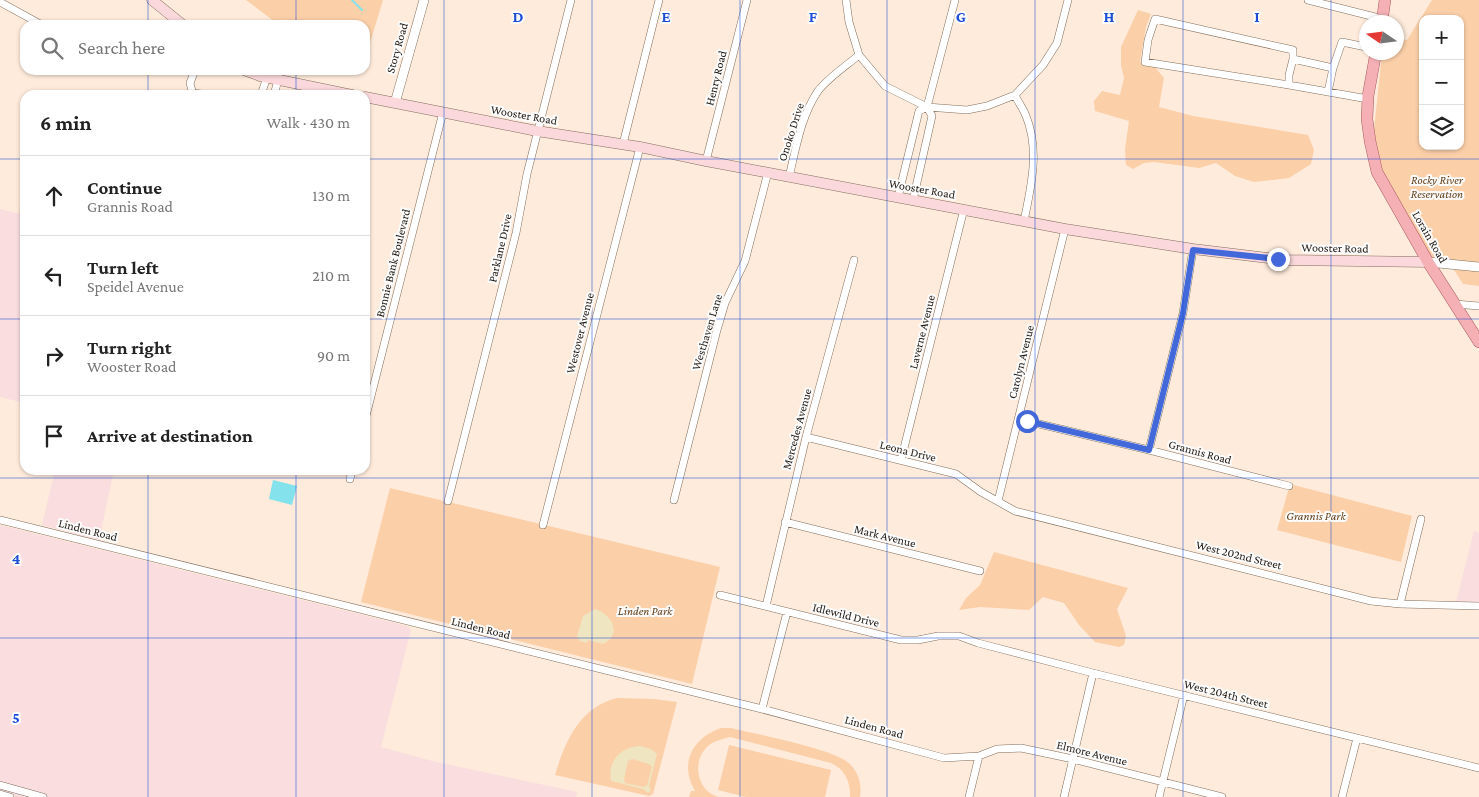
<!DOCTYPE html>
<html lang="en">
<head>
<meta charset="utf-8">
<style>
  :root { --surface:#fff; --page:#f6f6f6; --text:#222; --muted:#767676; --line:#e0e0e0 }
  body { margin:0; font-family:"Crimson Pro",serif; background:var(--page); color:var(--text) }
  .controls { position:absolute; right:15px; top:15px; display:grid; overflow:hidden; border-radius:10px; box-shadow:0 1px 4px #0004 }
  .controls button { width:45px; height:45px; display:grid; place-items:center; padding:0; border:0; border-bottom:1px solid var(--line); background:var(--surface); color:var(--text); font:25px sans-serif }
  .compass { position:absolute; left:1359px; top:15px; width:45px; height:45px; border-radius:50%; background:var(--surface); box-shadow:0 1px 4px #0004; rotate:283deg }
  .stop { position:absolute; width:15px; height:15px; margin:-11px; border:4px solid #4268da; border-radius:50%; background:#fff }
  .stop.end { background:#4268da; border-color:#fff; box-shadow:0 1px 5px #0008 }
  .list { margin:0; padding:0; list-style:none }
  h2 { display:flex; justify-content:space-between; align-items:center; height:65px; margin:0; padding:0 20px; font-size:21px }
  h2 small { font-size:16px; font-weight:400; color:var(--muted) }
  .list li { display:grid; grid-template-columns:32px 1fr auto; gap:15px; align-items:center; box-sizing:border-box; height:80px; padding:0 20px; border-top:1px solid var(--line) }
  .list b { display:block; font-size:19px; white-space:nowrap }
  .list p { margin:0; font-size:16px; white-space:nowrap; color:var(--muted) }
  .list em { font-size:16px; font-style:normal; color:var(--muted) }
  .icon { flex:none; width:28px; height:28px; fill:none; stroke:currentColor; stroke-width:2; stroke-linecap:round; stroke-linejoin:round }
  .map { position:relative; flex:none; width:1479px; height:797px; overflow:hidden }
  .search { position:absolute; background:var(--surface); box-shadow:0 1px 4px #0004; left:20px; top:20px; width:350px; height:55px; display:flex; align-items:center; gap:12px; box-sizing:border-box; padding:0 18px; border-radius:15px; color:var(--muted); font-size:19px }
  .panel { position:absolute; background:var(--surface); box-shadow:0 1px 4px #0004; left:20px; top:90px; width:350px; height:385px; border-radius:15px }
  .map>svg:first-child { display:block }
  .commercial { fill:#f9dddf }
  .green { fill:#fbcfa8; fill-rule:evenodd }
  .sand { fill:#efe5c0; fill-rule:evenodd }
  .water { fill:#83e2ec }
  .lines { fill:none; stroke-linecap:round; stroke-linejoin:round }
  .stream { stroke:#83e2ec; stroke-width:2 }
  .minor-casing { stroke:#826e5c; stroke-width:8 }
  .tertiary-casing { stroke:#826e5c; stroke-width:10 }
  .secondary-casing { stroke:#826e5c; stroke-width:11 }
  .primary-casing { stroke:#a6595d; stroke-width:12 }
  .minor { stroke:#fff; stroke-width:7 }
  .tertiary { stroke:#fff; stroke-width:9 }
  .secondary { stroke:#fad8db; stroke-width:10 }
  .primary { stroke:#f5b0b6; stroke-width:11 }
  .route { stroke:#4268da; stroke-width:6 }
  .grid { fill:none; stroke:#1d4ed8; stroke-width:1; stroke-opacity:0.55 }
  .labels { text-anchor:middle; stroke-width:4; stroke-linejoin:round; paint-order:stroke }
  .street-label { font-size:12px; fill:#201811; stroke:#fcfcfc }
  .park-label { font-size:12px; font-style:italic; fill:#623d18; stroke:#fcfcfc }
  .grid-label { font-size:16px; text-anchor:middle; font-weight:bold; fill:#1d4ed8; stroke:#fcfcfc; stroke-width:4; stroke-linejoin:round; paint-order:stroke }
</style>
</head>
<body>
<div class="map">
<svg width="1479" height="797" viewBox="0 0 1479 797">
  <rect width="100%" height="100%" fill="#feebdb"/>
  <!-- commercial -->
  <path class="commercial" d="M0 209 25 215V403L0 397Z
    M55 470H114L99 540 42 525Z
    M0 525 407 626 411 630 381 747 432 761 577 792 576 797H0Z
    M1474 531 1479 533V603L1456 602Z"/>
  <!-- green -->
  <path class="green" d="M246 0H383L369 46 365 45V25H279Z
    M1432 0H1479V286L1463 284 1449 262 1428 261 1372 149 1382 53 1396 52 1397 39 1407 40ZM1423 19H1460V146H1423Z
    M1138 10 1151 14 1146 27 1140 61 1155 67 1164 78 1159 107 1193 116 1308 135 1314 150 1311 164 1289 178 1254 182 1235 176 1216 163 1199 168 1154 162 1144 163 1133 169 1126 165 1125 149 1129 121 1095 111 1094 101 1102 91 1120 95 1124 78 1121 65V47Z
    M1290 484 1412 516 1401 562 1277 530Z
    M390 488 720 567 692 684 361 602Z
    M994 552 1128 588 1117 609 1126 636 1124 645 1119 647 1095 642 1079 625 1064 603 1043 597 1029 610 980 607 959 610 966 598 980 585Z
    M617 698 654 699 677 702 653 794 649 796 555 775C565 741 580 707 617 698Z
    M721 728H731C755 734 837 749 851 765 859 774 862 785 860 797H850C851 783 845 769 831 763L730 737C722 739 714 741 708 746 691 761 697 792 719 797H689L691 791H695C679 764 692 738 721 728Z
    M729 745 831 770 825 797H746L718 790Z"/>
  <!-- sand -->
  <path class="sand" d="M595 609C612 614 623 635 603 644L588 640 587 643 580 641 577 636 583 616Z
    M640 746 651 749 657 754 649 786 651 790 648 793 643 789 611 781C607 761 621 747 640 746ZM632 759 649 764 652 767 647 785 644 787 625 783 624 779 628 761Z"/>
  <!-- water -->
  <path class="water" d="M273 480 297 486 292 505 269 499Z"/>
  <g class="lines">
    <!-- stream -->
    <path class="stream" d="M352 0 362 10"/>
    <defs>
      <path id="minor" d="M846 0 849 22 859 55 885 86 927 107 967 110 987 106 1015 95 1043 65 1057 43 1068 0
        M1308 0 1383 19
        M0 2 42 25
        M1333 68 1342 42 1366 47
        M1289 85 1145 62 1148 40 1155 19 1293 50V59
        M1328 92 1333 68 1293 59 1289 75V85L1368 99
        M192 93 211 95
        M193 95 190 83 195 70
        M261 95 267 77
        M274 95 278 80
        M1015 95C1018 102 1023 108 1026 116 1040 150 1031 187 1024 221
        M623 144 659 0
        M706 161 747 0
        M789 177C796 148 801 116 818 91 829 77 846 66 859 55
        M898 197 919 111 927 107
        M913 200 932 116 927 107 955 0
        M1455 304 1479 306
        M1018 419 1149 450 1289 486
        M365 420 443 112
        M806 437 956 474 981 492 1015 511 1371 601 1400 604 1479 606
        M1149 450 1183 313 1193 249
        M901 460 964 209
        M350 479 352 470
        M674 500 717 330 725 303 745 261 768 172
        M448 501 516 233 527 174 571 0
        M998 501 1065 229
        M0 520 762 709 944 758 979 756 997 749 1021 748 1073 759 1222 797
        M785 522 980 571
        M543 525 640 147
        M720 595 901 640H918L938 636H959L978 643 1093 673 1479 768
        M1400 604 1421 519
        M766 606 806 437 854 260
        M762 709 787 612
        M0 785 43 797
        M0 794 10 797
        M969 797 979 756
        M1064 797 1093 673
        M1159 797 1184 695
        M1342 797 1357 738"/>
      <path id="tertiary" d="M395 103 424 0
        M1428 262 1479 267"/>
      <path id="secondary" d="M152 0 183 25
        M244 70 260 76 352 95
        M365 97 537 131 640 147 706 161 1065 229 1193 249 1285 260 1428 262"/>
      <path id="primary" d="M1382 22 1385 0
        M1376 52 1368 96 1367 119 1370 141 1377 172 1428 262 1479 342"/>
    </defs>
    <!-- minor casing -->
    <use href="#minor" class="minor-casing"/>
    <!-- tertiary casing -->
    <use href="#tertiary" class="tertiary-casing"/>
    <!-- secondary casing -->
    <use href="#secondary" class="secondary-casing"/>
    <!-- primary casing -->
    <use href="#primary" class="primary-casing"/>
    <!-- minor -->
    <use href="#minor" class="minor"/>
    <!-- tertiary -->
    <use href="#tertiary" class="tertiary"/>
    <!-- secondary -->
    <use href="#secondary" class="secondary"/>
    <!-- primary -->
    <use href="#primary" class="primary"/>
  </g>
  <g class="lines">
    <!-- route -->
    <path class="route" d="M1027 421 1149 450 1183 313 1193 250 1278 259"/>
  </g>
  <!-- grid -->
  <path class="grid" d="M148 0V25M296 0V25M444 0V797M592 0V797M740 0V797M887 0V797M1035 0V797M1183 0V797M1331 0V797M148 70V95M296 70V95M0 159H25M365 159H1479M0 319H25M365 319H1479M148 470V797M296 470V797M0 478H1479M0 638H1479"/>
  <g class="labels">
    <!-- street labels -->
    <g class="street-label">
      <text transform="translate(397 48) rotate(-74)" y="4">Story Road</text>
      <text transform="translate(716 78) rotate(-76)" y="4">Henry Road</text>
      <text transform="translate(524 115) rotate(10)" y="4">Wooster Road</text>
      <text transform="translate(791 132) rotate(-72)" y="4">Onoko Drive</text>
      <text transform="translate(922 189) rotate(10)" y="4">Wooster Road</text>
      <text transform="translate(1430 237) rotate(60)" y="4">Lorain Road</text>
      <text transform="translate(500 248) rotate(-77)" y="4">Parklane Drive</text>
      <text transform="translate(1335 248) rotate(1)" y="4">Wooster Road</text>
      <text transform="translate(393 263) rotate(-76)" y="4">Bonnie Bank Boulevard</text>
      <text transform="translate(707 332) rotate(-73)" y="4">Westhaven Lane</text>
      <text transform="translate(922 332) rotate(-76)" y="4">Laverne Avenue</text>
      <text transform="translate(580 333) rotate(-76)" y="4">Westover Avenue</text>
      <text transform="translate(1021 362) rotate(-76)" y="4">Carolyn Avenue</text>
      <text transform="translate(797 429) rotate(-75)" y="4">Mercedes Avenue</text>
      <text transform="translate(908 451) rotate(14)" y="4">Leona Drive</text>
      <text transform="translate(1200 452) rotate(15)" y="4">Grannis Road</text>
      <text transform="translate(88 530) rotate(14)" y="4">Linden Road</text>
      <text transform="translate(885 536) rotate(14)" y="4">Mark Avenue</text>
      <text transform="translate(1239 555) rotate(14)" y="4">West 202nd Street</text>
      <text transform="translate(846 615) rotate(14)" y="4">Idlewild Drive</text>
      <text transform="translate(481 628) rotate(14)" y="4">Linden Road</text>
      <text transform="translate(1226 694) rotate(14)" y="4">West 204th Street</text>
      <text transform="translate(874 727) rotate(15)" y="4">Linden Road</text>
      <text transform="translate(1092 753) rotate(14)" y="4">Elmore Avenue</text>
    </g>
    <!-- park labels -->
    <g class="park-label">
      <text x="1437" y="184">Rocky River<tspan x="1437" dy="14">Reservation</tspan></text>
      <text x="1316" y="520">Grannis Park</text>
      <text x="645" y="615">Linden Park</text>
    </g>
  </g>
  <g class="grid-label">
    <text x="518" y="22">D</text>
    <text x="666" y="22">E</text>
    <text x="813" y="22">F</text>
    <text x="961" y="22">G</text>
    <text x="1109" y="22">H</text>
    <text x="1257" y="22">I</text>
    <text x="16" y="564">4</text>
    <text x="16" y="723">5</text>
  </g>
</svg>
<div class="controls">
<button>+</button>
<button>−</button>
<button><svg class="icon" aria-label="layers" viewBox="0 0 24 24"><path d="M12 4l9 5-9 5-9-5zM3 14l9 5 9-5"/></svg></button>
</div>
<svg class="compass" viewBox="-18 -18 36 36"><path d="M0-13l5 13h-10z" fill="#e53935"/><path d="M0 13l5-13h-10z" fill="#767676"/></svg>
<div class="stop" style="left:1027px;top:421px"></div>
<div class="stop end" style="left:1278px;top:259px"></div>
<div class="search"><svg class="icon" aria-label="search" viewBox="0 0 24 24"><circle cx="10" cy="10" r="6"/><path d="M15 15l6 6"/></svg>Search here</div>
<section class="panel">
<h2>6 min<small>Walk · 430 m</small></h2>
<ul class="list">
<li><svg class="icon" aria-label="ahead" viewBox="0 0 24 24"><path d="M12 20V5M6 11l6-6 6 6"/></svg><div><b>Continue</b><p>Grannis Road</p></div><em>130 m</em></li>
<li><svg class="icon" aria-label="left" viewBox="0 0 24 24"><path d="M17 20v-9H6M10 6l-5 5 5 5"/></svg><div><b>Turn left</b><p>Speidel Avenue</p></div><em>210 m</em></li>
<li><svg class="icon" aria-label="right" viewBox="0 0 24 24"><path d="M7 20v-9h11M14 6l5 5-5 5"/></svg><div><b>Turn right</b><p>Wooster Road</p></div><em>90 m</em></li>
<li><svg class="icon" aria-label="arrive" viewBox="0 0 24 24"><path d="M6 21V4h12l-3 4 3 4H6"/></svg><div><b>Arrive at destination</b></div></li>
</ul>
</section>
</div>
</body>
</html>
